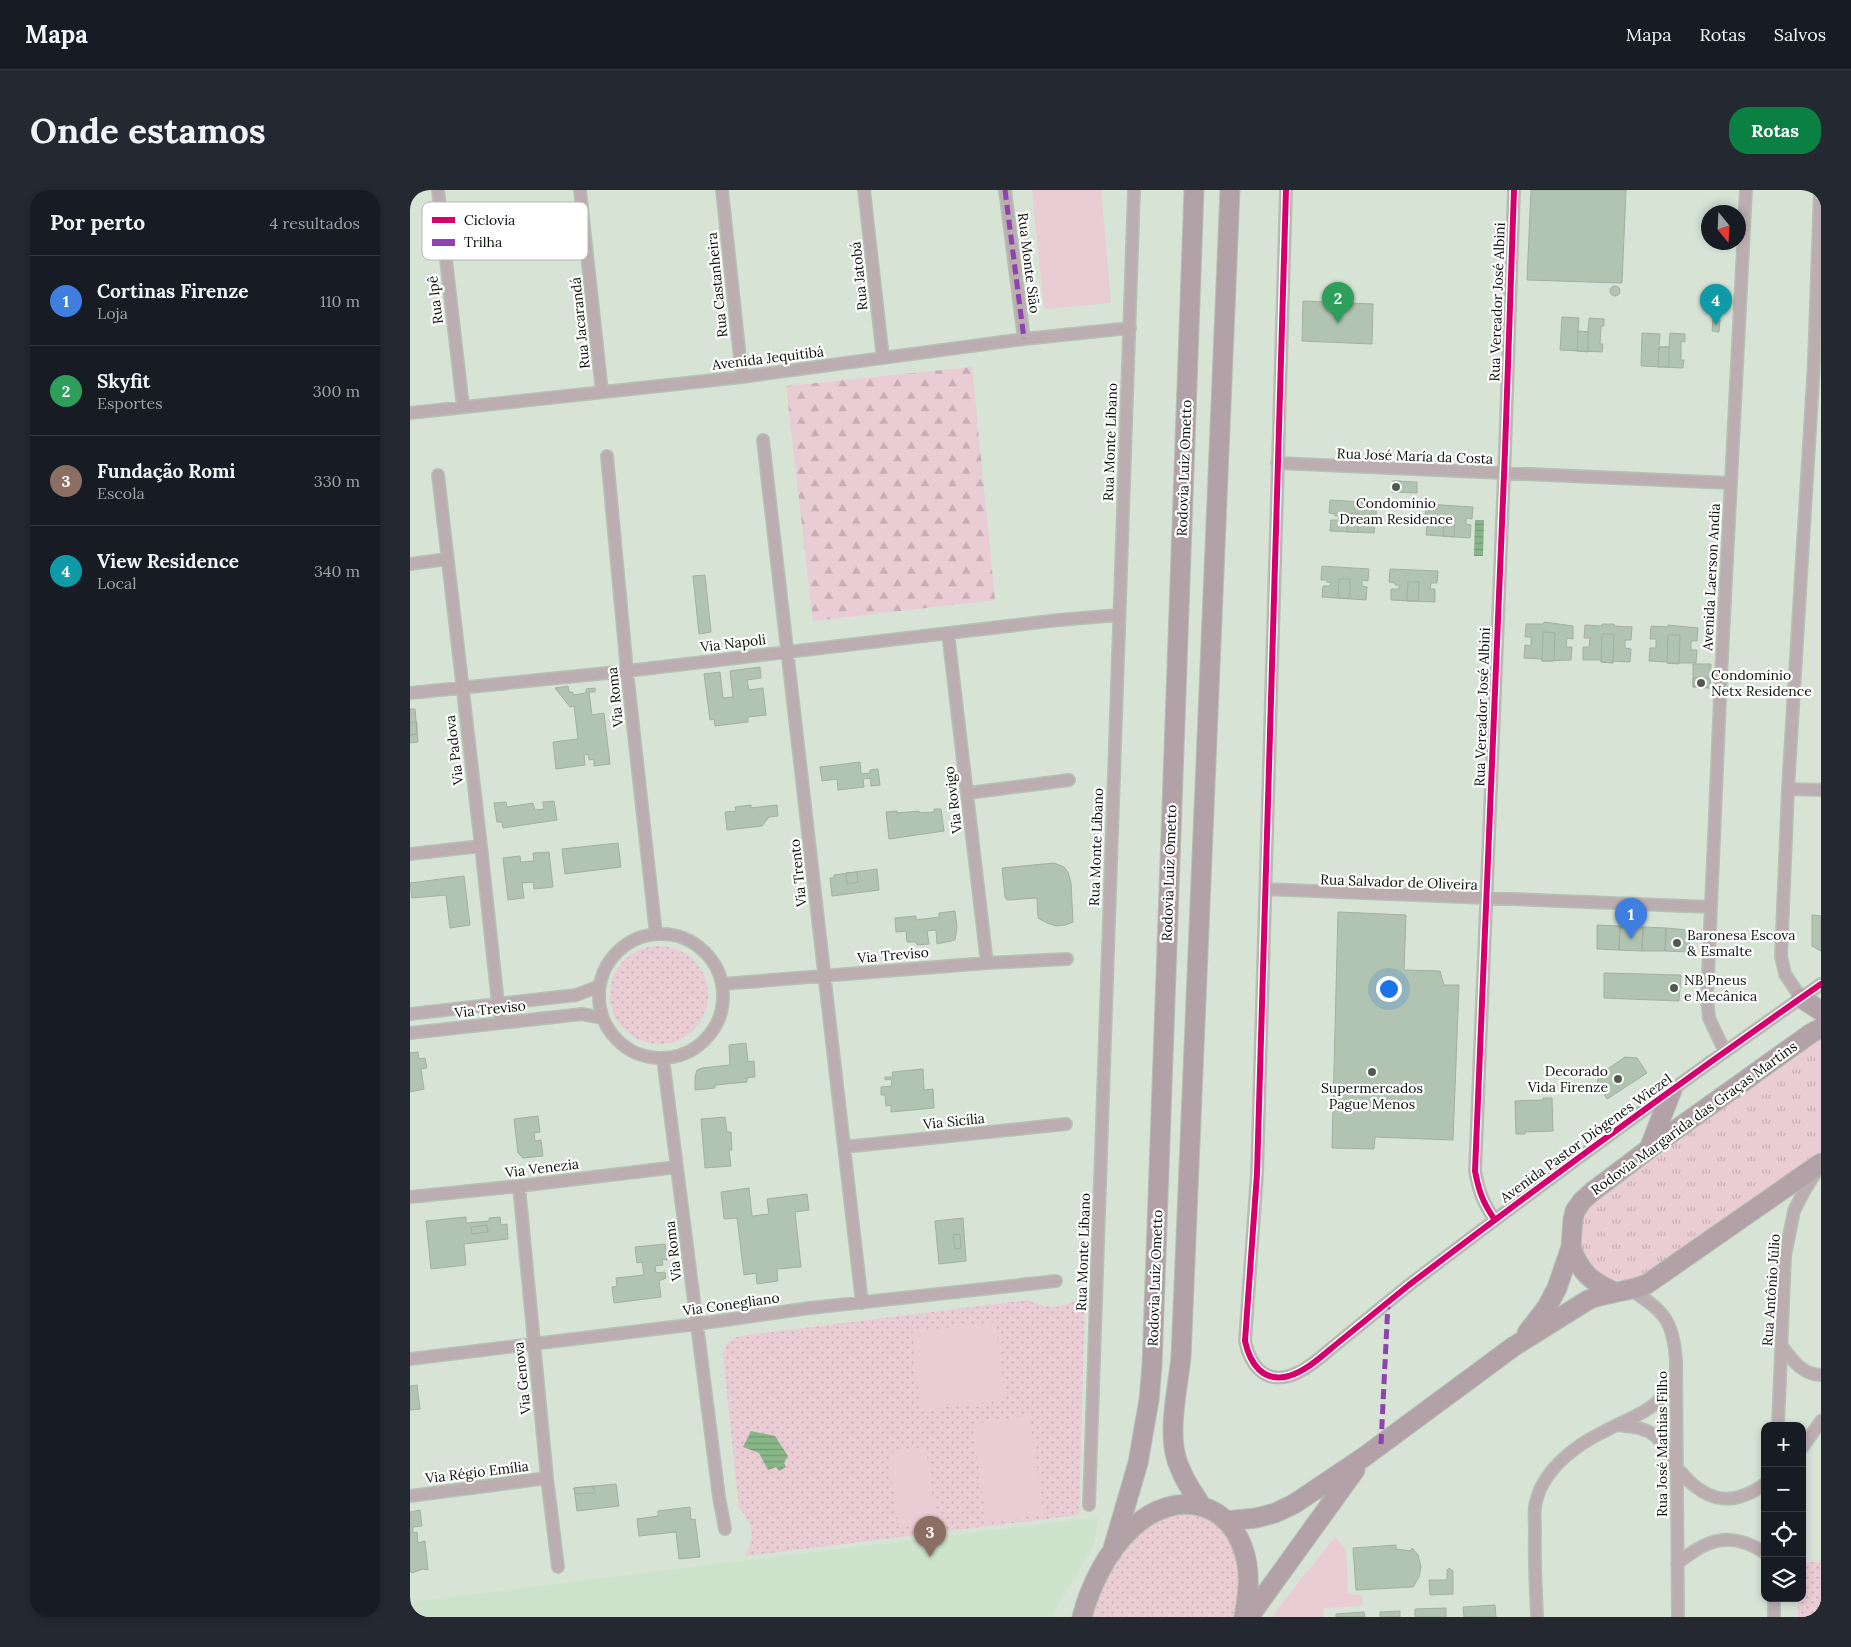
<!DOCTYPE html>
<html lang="pt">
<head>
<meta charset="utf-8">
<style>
  :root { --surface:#171b24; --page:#242831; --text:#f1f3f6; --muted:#9ea1a6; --line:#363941; --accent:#0b8043 }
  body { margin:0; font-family:Lora,serif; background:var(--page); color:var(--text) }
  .controls { position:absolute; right:15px; bottom:15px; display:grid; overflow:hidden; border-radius:10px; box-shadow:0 2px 8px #0003 }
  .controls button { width:45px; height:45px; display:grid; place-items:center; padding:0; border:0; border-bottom:1px solid var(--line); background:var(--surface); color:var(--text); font:25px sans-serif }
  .compass { position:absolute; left:1291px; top:15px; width:45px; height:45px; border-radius:50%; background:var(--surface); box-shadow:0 2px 8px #0003; rotate:162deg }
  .you { position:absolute; left:978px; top:798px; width:18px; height:18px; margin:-12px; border:4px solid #fff; border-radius:50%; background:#1a73e8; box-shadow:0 0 0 8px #1a73e833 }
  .badge { display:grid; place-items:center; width:32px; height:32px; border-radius:50%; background:var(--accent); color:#fff; font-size:16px; font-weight:700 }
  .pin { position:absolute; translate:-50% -41px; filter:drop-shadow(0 1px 2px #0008) }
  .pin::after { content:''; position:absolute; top:26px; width:18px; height:15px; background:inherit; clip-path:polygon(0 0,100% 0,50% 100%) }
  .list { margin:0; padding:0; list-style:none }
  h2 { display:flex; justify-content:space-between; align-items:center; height:65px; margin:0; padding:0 20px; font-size:21px }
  h2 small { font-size:16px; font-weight:400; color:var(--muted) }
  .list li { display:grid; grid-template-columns:32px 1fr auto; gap:15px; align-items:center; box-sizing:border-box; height:90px; padding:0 20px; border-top:1px solid var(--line) }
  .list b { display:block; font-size:19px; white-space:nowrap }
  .list p { margin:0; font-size:16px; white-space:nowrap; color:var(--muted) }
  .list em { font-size:16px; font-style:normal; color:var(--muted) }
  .icon { flex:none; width:28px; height:28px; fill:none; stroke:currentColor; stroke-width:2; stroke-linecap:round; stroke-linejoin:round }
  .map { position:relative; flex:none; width:1411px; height:1427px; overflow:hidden; border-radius:20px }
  header { display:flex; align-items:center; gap:30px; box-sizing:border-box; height:70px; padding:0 25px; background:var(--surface); border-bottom:1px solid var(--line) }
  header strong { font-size:24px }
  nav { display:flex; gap:28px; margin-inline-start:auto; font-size:18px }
  .intro { display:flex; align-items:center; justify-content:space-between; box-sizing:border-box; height:120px; padding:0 30px }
  h1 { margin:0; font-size:35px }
  .button { padding:12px 22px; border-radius:20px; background:var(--accent); color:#fff; font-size:18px; font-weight:700 }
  main { display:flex; gap:30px; padding:0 30px }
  aside { flex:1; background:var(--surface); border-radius:20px; box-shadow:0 2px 8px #0003 }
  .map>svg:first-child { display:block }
  .built { fill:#cde3cc }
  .grass { fill:url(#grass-tufts) }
  .forest { fill:url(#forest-firs) }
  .park { fill:url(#park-dots) }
  .garden { fill:#eaccd4 }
  .water { fill:url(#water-rules) }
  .building { fill:#b1c3b1; stroke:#a4afa4 }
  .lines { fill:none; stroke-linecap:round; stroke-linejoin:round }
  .minor-casing { stroke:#b6c1b5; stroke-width:14 }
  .primary-casing { stroke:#b6c1b5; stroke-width:21 }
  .minor { stroke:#bbadb0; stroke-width:11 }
  .primary { stroke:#b2a2a7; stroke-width:19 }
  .quiet { stroke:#8e44ad; stroke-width:5; stroke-dasharray:10 5; stroke-linecap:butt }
  .cycleway-casing { stroke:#fff; stroke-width:9 }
  .cycleway { stroke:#d6006c; stroke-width:6 }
  .poi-dot { fill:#515a50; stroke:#fff; stroke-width:2 }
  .labels { text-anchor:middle; stroke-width:4.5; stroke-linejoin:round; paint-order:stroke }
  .street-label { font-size:14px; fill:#091109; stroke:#fff }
  .poi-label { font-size:14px; fill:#091109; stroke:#fff; text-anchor:start }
  .key { fill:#fff; stroke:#b5b8b5; stroke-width:1 }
  .key-label { font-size:14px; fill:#091109 }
</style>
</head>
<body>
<header>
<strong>Mapa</strong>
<nav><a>Mapa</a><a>Rotas</a><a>Salvos</a></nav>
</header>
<div class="intro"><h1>Onde estamos</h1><a class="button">Rotas</a></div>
<main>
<aside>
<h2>Por perto<small>4 resultados</small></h2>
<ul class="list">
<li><span class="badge" style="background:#3f7fe0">1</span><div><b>Cortinas Firenze</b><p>Loja</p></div><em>110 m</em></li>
<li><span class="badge" style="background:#2e9e5b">2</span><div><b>Skyfit</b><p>Esportes</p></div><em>300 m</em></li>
<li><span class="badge" style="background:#8d6e63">3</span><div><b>Fundação Romi</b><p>Escola</p></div><em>330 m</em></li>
<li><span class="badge" style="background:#0f9aa8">4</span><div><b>View Residence</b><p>Local</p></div><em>340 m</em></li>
</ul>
</aside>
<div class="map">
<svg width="1411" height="1427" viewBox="0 0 1411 1427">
  <defs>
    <pattern id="grass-tufts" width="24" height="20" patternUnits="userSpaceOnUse" patternTransform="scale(1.25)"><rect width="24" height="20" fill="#eaccd4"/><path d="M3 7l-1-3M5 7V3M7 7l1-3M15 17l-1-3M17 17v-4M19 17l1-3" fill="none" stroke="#c7aeb5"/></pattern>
    <pattern id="forest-firs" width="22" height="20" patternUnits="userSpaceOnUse" patternTransform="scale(1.25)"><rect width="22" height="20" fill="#eaccd4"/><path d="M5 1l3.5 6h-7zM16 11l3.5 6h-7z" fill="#c7aeb5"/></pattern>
    <pattern id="park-dots" width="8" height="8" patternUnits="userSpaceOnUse" patternTransform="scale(1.25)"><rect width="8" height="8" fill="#eaccd4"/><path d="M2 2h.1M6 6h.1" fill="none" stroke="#c7aeb5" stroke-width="1.8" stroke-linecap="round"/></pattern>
    <pattern id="water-rules" width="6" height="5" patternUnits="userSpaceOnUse" patternTransform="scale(1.25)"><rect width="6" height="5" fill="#88b688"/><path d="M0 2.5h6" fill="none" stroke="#749b74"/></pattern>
  </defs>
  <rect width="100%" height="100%" fill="#d6e3d5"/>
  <!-- built -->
  <path class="built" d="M689 1327 683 1357 641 1427H0V1412Z"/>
  <!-- grass -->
  <path class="grass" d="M1411 847V962L1233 1088 1217 1091 1201 1089 1187 1082 1176 1070 1170 1056 1173 1024 1182 1011Z"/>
  <!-- forest -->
  <path class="forest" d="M562 177 585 410 403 431 376 196Z"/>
  <!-- park -->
  <path class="park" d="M200 805a49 49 0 1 1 98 0a49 49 0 1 1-98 0Z
    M675 1105 669 1325 335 1366C346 1348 343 1333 329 1318L313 1165C315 1154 320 1148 331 1146L617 1110C640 1120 653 1119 675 1105Z
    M783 1321 807 1330 832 1367 828 1427H683C692 1390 712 1355 743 1333 747 1330 751 1326 756 1325 764 1322 774 1322 783 1321Z
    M1392 1372H1411V1427H1388V1408H1392Z"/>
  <!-- garden -->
  <path class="garden" d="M622 0H691L701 113 634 119Z
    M586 1132 595 1210 511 1220 502 1142Z
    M619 1225 634 1324 577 1333 562 1234Z
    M516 1257 526 1331 489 1337 478 1263Z
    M925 1347 936 1359 938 1404 952 1405 953 1416 913 1418 914 1427H863L868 1418Z"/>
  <!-- water -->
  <path class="water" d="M1065 330H1074L1073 366H1064Z
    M341 1241 365 1246 378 1266 374 1273 376 1277 369 1281 366 1277 358 1280 349 1263 333 1257Z"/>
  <!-- building -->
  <path class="building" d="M1121 0H1216L1212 93 1117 90Z
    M1200 101a5 5 0 1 1 10 0a5 5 0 1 1-10 0Z
    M893 111 963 114 962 154 892 151Z
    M1152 127 1169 128 1168 141 1178 142 1179 128 1194 129V136H1191L1190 154H1193L1192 162 1150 160Z
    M1303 129 1310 130 1309 142 1302 141Z
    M1168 141 1178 142V162L1167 161Z
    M1232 143 1250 144 1249 157H1259L1260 143 1275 144V152L1271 151V170H1274L1273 178 1231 176Z
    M1249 157H1259V177H1248Z
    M983 291 1007 292V303L982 302Z
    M983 291H991L990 302H982Z
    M920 310 967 313 966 325 960 324V330L965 331 964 343 920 341 921 330H929V326H925V324L919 323Z
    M1016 314 1063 317 1062 329 1056 328V334L1061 335 1060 348 1016 345 1017 334 1025 335V330H1021V328L1015 327Z
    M938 323H949L948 342H937Z
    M1034 327H1045L1044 347 1033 346Z
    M912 376 959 379 958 391 952 390V396L957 397 956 410 912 407 913 396H920L921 393 917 392V390H911Z
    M980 379 1028 381 1027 393H1021L1020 399H1025V412L981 410V399H989V395H985V393L979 392Z
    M295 385 301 442 289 444 283 386Z
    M929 389H940V408H928Z
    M998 392H1009L1008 411H997Z
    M1134 432 1163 436V449L1157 448 1156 457H1162L1161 470 1132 471V469L1114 468 1115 455 1121 456V447H1115L1116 434H1133Z
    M1192 434H1204V436L1222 437 1221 450H1215V458L1221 459 1220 472 1203 471V473L1191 472V470H1173V457H1179L1180 448H1174L1175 435 1192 436Z
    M1258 435 1288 438 1287 451H1281V460H1287L1286 473H1257V472L1239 471 1240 458H1246V449H1240L1241 436 1258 437Z
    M1133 442 1145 443 1144 471H1132Z
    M1192 444H1204L1203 473 1191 472Z
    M1258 445H1270L1269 474 1257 473Z
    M1283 474H1301L1300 498 1283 497Z
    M350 477 351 488 337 490 339 500 353 498 356 525 338 527V532L305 536 304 529 300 530 294 484 310 482 313 508 323 507 320 481Z
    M1283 488H1300V498L1283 497Z
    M158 496 159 502H163V505L176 503V499L185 498V502H179L182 525 194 523 200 574 184 576V569L179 570 178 564 174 565 175 575 146 579 143 552 168 549 164 516 160 517 145 498Z
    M0 519H5L8 552 0 553Z
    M7 532V544L0 545V533Z
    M450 572 451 584 460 583V580L468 579 470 595 461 596 460 588 453 589 454 597 428 600 427 589 412 591 410 577Z
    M144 611 147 630 93 638 92 632H87L84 613 96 612 97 617 123 613 125 620 134 619 133 612Z
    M341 615V618L367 615 368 626 359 627 352 636 317 640 315 622 326 621 325 617Z
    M524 619H531L534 641 479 649 476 622 487 621V623L509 621V623L524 622Z
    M208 653 211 677 155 684 152 659Z
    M139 662 143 697 124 699 123 692 112 693 114 708 98 710 93 668 110 666 111 672 124 671 123 663Z
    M644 673 654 677 658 682 661 693 663 732 655 735 646 736 637 733 628 728 627 708 597 710 595 707 592 678Z
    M467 679 469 700 422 706 420 688H424V685Z
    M447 682 448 692 437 694 436 683Z
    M54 686 60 735 40 738 36 705 2 708 0 693Z
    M545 721 547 737 545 750 527 754 526 740 517 741 519 754 507 755 506 752H497L496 741 486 742 485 728 506 726V730L529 727V723Z
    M928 722 996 725 994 780 1030 781 1034 795H1049L1043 950 965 947 964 959 922 958Z
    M1402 725 1411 726V761L1402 756Z
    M1187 735 1210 736 1209 760 1187 759Z
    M1210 736 1233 737 1232 761 1209 760Z
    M1233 737 1256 738 1255 761H1232Z
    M1256 738 1278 740 1280 745 1279 762 1255 761Z
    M1194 783 1271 785 1269 811 1194 808Z
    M336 853 338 872 344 871 345 887 337 888V892L305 895V898L285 900V887L287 880 292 878 320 875 319 855Z
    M8 862 9 869 15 868 17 878 11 879 14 899 0 902V863Z
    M1215 867 1227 868 1237 883 1197 909 1187 893 1189 885Z
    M513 879 514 900 523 899 524 918 481 922V915L476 916 475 905H471V897L482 896 481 889 475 890V887H483L482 882Z
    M1133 908H1142L1143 941 1115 942V944H1106L1105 911 1133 910Z
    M128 926 130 942 124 943 125 951 131 950 133 966 113 968 108 963 104 929Z
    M315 927 317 942H321L322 960H319L321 976 295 978 291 929Z
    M339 998 342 1026 359 1024 357 1009 397 1004 399 1020 385 1022 391 1077 367 1079 368 1091 347 1094 346 1083 334 1085 327 1028 314 1029 311 1002Z
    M56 1027V1033L79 1031V1028L90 1027 91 1035 97 1034 98 1049 54 1054 56 1075 21 1079 16 1031Z
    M553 1028 556 1071 529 1074 525 1031Z
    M77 1035 78 1042 62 1044 61 1037Z
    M550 1044 551 1058 545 1059 543 1045Z
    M255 1054 257 1070 252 1069 253 1075 245 1076 246 1083 255 1082 256 1088 249 1091 251 1107 204 1113 202 1097 207 1096 206 1088 234 1085 232 1072 227 1073 225 1057Z
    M7 1195 10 1219 0 1220V1196Z
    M206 1294 209 1316 167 1321 164 1298Z
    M184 1296V1303L165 1304 164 1298Z
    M280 1317 281 1330 285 1329 290 1367 269 1369 266 1342 229 1346 227 1329 248 1326V1321Z
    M10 1320 12 1336 3 1337V1343L7 1342 8 1353 15 1351 18 1380 13 1379 2 1383 0 1381V1322Z
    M986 1355V1359L1001 1361 1002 1358 1008 1365 1011 1377 1009 1387 1003 1397 946 1400 943 1358Z
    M1039 1378 1043 1381V1404L1020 1405 1019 1390H1037V1380Z
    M1085 1415 1086 1427H1054L1053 1417Z
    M1036 1418V1427H1005V1419Z
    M990 1421V1427H970V1422Z
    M954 1422 955 1427H926V1424Z"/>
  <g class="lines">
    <defs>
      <path id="minor" d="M28 0 53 217
        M170 0 192 202
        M312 0 332 187
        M454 0 473 168
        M595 0 614 149
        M876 0 847 984 835 1151C840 1174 853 1193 879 1186 898 1180 914 1164 929 1152 952 1133 976 1114 999 1095 1134 992 1272 891 1411 794
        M0 223 332 187 614 149 720 138
        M353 250 452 1113
        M197 266 217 481 246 744
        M867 273 1321 293
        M28 285 71 656 88 813 91 832
        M0 374 37 369
        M538 443 577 773
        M0 503 217 481 649 430 709 425
        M1378 599 1411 600
        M558 603 659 590
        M0 664 71 656
        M856 699 1301 717
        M189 806a62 62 0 1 1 124 0a62 62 0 1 1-124 0Z
        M312 794 577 773 657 769
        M1391 808 1375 784 1371 766 1378 599 1404 173 1410 0
        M0 824 166 805 190 796
        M0 843 172 824 193 828
        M1315 862 1299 828 1297 808 1311 486 1336 0
        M253 868 309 1307 315 1339
        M434 957 656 934
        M109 996 137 1288 148 1377
        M0 1007 109 996 267 977
        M1085 1030C1073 1013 1069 1002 1065 981L1095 261 1104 0
        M1221 1100C1254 1121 1263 1130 1266 1170L1268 1427
        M1372 1156C1382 1170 1393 1185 1411 1185
        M0 1169 287 1134 400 1118 646 1091
        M1208 1235C1220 1237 1234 1237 1244 1245 1255 1253 1259 1267 1266 1277 1270 1282 1275 1286 1279 1291 1304 1315 1328 1313 1355 1294
        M1368 1236 1375 1066 1384 1021 1393 1003 1406 982
        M1392 1258 1411 1231
        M0 1306 137 1288
        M679 1315 724 0
        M1267 1374C1296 1349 1321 1340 1355 1363
        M1364 1408V1427
        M1127 1427C1126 1399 1124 1371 1125 1343 1125 1335 1124 1325 1125 1317 1130 1282 1165 1255 1195 1241 1225 1225 1244 1222 1265 1192"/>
      <path id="primary" d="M1391 808 1411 821
        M1239 959 1262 900
        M1161 1057C1170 1082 1181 1092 1205 1102
        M1117 1143 1137 1117 1147 1098 1161 1057 1163 1029 1165 1021 1172 1011 1182 1002 1239 959 1400 844 1411 838
        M791 1315C781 1300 771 1285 766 1267 758 1238 768 1197 771 1167L820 0
        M817 1331 846 1328 865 1323 884 1314 954 1267 1103 1157 1178 1110C1197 1102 1218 1102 1237 1094L1411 973
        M702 1362 728 1273 739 1210 742 1176 784 0
        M672 1427C680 1396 698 1360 722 1338 767 1296 826 1311 837 1374 840 1392 837 1409 834 1427
        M839 1427 945 1280"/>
    </defs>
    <!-- minor casing -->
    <use href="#minor" class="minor-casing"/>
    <!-- primary casing -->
    <use href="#primary" class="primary-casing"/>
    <!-- minor -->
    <use href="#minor" class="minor"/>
    <!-- primary -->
    <use href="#primary" class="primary"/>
    <!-- quiet -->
    <path class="quiet" d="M595 0 614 149
      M971 1254 978 1113"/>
    <defs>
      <path id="cycleway" d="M876 0 847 984 835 1151C840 1174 853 1193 879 1186 898 1180 914 1164 929 1152 952 1133 976 1114 999 1095 1134 992 1272 891 1411 794
        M1085 1030C1073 1013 1069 1002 1065 981L1095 261 1104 0"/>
    </defs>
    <!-- cycleway casing -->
    <use href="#cycleway" class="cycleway-casing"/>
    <!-- cycleway -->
    <use href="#cycleway" class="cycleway"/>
  </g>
  <!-- markers -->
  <g class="poi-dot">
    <circle cx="986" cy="297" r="5"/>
    <circle cx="1291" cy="493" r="5"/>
    <circle cx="1267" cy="753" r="5"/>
    <circle cx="1264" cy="798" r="5"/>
    <circle cx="962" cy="882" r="5"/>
    <circle cx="1208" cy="889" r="5"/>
  </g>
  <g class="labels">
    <!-- street labels -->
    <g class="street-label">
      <text transform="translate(619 73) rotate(83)" y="5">Rua Monte Sião</text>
      <text transform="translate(449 86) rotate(-96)" y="5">Rua Jatobá</text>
      <text transform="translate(307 95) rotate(-96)" y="5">Rua Castanheira</text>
      <text transform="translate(25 110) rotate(-97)" y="5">Rua Ipê</text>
      <text transform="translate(1087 112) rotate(-88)" y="5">Rua Vereador José Albini</text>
      <text transform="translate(170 133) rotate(-96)" y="5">Rua Jacarandá</text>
      <text transform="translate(358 168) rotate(-7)" y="5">Avenida Jequitibá</text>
      <text transform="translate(700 252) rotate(-88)" y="5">Rua Monte Líbano</text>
      <text transform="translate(1005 266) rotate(2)" y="5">Rua José María da Costa</text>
      <text transform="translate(774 278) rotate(-88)" y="5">Rodovia Luiz Ometto</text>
      <text transform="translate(1301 387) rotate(-87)" y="5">Avenida Laerson Andia</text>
      <text transform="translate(323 453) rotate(-7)" y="5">Via Napoli</text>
      <text transform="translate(205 507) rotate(-96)" y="5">Via Roma</text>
      <text transform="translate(1072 517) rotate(-88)" y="5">Rua Vereador José Albini</text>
      <text transform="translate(44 560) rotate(-97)" y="5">Via Padova</text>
      <text transform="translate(543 610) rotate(-97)" y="5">Via Rovigo</text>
      <text transform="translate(686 657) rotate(-88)" y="5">Rua Monte Líbano</text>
      <text transform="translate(388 683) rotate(-96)" y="5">Via Trento</text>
      <text transform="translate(759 683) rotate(-88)" y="5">Rodovia Luiz Ometto</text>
      <text transform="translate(989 692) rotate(2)" y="5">Rua Salvador de Oliveira</text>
      <text transform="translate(483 765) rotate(-5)" y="5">Via Treviso</text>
      <text transform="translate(80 819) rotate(-6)" y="5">Via Treviso</text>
      <text transform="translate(1284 928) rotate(-36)" y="5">Rodovia Margarida das Graças Martins</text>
      <text transform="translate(544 931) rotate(-6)" y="5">Via Sicília</text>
      <text transform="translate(1176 948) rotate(-36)" y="5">Avenida Pastor Diógenes Wiezel</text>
      <text transform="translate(132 978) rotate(-7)" y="5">Via Venezia</text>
      <text transform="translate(263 1061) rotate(-97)" y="5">Via Roma</text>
      <text transform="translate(673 1062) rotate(-88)" y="5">Rua Monte Líbano</text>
      <text transform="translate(745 1088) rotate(-88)" y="5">Rodovia Luiz Ometto</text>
      <text transform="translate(1361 1100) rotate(-86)" y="5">Rua Antônio Júlio</text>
      <text transform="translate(321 1114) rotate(-8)" y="5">Via Conegliano</text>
      <text transform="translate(112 1188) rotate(-96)" y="5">Via Genova</text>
      <text transform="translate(1252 1254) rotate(-90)" y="5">Rua José Mathias Filho</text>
      <text transform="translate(67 1282) rotate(-7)" y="5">Via Régio Emília</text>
    </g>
    <!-- poi labels -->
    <g class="poi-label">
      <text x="986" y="318" text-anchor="middle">Condomínio<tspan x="986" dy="16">Dream Residence</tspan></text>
      <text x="1301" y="490">Condomínio<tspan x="1301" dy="16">Netx Residence</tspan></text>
      <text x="1277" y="750">Baronesa Escova<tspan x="1277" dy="16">&amp; Esmalte</tspan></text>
      <text x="1274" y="795">NB Pneus<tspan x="1274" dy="16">e Mecânica</tspan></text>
      <text x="1198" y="886" text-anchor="end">Decorado<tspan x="1198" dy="16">Vida Firenze</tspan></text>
      <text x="962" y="903" text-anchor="middle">Supermercados<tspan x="962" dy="16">Pague Menos</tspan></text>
    </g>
  </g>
  <!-- legend -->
  <rect x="12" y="12" width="166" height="58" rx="8" class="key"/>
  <rect x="22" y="27" width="23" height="6" fill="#d6006c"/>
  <rect x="22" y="49" width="23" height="7" fill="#8e44ad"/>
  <g class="key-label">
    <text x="54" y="35">Ciclovia</text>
    <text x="54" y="57">Trilha</text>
  </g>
</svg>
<div class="controls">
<button>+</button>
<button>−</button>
<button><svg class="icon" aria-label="locate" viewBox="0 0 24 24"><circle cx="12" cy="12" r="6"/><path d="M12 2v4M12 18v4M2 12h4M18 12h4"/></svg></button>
<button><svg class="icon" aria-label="layers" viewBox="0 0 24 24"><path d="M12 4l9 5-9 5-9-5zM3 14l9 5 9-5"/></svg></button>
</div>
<svg class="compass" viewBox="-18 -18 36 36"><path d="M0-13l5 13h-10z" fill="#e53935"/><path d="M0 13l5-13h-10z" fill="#9ea1a6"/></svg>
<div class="you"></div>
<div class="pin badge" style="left:1221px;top:749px;background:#3f7fe0">1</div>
<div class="pin badge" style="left:928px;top:133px;background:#2e9e5b">2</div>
<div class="pin badge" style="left:520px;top:1367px;background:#8d6e63">3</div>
<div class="pin badge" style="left:1306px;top:135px;background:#0f9aa8">4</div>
</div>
</main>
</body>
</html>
